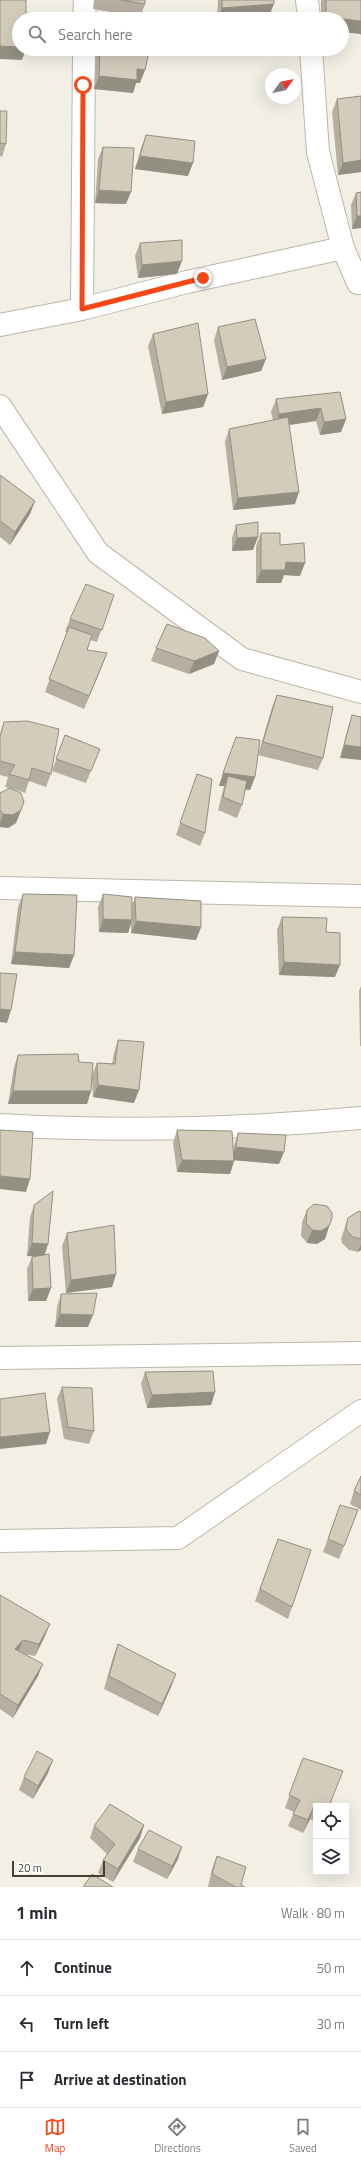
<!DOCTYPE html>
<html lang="en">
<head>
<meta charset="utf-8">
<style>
  :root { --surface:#fff; --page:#f2f2f3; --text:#2b2b33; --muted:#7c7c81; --line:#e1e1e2; --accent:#f74717 }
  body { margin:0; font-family:"Titillium Web",sans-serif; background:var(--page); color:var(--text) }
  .controls { position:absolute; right:12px; bottom:12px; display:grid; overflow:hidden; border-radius:0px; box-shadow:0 4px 16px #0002 }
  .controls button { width:36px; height:36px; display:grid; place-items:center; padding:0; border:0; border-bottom:1px solid var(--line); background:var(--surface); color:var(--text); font:20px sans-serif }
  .compass { position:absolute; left:265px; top:68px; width:36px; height:36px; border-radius:50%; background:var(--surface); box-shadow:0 4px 16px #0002; rotate:57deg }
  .scale { position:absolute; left:12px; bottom:10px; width:93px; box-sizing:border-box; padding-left:4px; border:2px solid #453f35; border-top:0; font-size:11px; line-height:14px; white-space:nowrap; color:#453f35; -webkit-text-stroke:3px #fff; paint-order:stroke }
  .stop { position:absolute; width:12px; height:12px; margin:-9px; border:3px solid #f74717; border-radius:50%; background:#fff }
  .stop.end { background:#f74717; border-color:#fff; box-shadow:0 1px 4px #0008 }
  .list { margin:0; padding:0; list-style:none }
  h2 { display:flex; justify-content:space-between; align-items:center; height:52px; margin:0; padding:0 16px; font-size:17px }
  h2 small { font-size:13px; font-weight:400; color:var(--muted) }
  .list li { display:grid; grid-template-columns:26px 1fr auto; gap:12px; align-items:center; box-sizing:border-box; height:56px; padding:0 16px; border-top:1px solid var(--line) }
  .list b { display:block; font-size:15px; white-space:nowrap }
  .list em { font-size:13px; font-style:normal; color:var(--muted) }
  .icon { flex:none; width:22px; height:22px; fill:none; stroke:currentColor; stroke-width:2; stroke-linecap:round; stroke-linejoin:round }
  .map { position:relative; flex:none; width:361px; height:1887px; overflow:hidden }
  .search { position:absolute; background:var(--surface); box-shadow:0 4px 16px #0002; left:12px; right:12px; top:12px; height:44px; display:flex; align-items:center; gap:10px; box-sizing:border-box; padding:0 14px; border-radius:22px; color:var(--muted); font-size:15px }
  .sheet { height:220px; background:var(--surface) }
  nav { display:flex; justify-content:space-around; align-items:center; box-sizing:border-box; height:56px; border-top:1px solid var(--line); background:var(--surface); font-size:11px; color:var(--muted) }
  nav a { display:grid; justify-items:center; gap:2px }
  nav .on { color:var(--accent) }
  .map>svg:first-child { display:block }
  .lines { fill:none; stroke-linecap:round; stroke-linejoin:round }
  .minor-casing { stroke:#beb7a8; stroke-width:24 }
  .minor { stroke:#fff; stroke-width:22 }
  .wall { fill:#b6afa1 }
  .shaded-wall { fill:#948f83 }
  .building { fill:#d4ccbb; stroke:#948f83 }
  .route { stroke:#f74717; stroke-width:5 }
</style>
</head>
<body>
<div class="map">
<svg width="361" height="1887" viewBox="0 0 361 1887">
  <rect width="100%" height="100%" fill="#f2efe5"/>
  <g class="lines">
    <defs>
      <path id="minor" d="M307 0 309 19
        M84 19 85 0
        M311 49 318 152 343 248 358 283H361
        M82 309 84 49
        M0 325 82 309 187 282 343 248
        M0 406 98 553 242 659 361 692
        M0 888 361 896
        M0 1125C119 1132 242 1129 361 1118
        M0 1358 361 1353
        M0 1541 178 1538 361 1411"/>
    </defs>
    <!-- minor casing -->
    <use href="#minor" class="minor-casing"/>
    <!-- minor -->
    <use href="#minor" class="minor"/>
  </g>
  <!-- wall -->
  <path class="wall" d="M94 0H145V4L140 17 93 9Z
    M218 0H274L269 16 239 19H217Z
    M321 0H361V35L342 19H321Z
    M96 49H138L140 83H136L133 93 94 89Z
    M361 96V172L338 175 332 112 337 99Z
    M0 111 6 144 2 157 0 156Z
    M146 135 188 176 135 169 141 148Z
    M103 147 126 204 95 203 98 159Z
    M361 192V228L352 229 351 205 356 193Z
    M140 243 177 274 138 278 135 256Z
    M218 327 266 359 261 371 222 380 214 340Z
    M153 334 208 394 203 407 162 414 148 346Z
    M340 392 346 419 341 432 320 435 316 421 289 425 295 504 233 510 225 442 229 429 273 420 271 412 276 399Z
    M0 475 35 501 30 514 10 545 0 537Z
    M236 525 253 550 232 551V538Z
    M261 533 280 545 300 576 284 575 281 583H256V546Z
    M114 595 97 642 90 640 87 650 107 653 84 709 45 692 67 632H65L70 619Z
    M156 648 219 651 214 664 189 674 151 661Z
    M277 695 323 758 318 770 258 755 272 707Z
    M352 715 361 717 340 758 348 728Z
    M4 722 51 774 46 787 29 781 25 793 14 789 24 802 16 823 8 828 0 827V793L9 788 5 787 8 777 0 775V734Z
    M65 735 100 749 86 783 52 771Z
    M236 737 255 777 250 790 245 789 242 805 237 818 218 810 224 786H219Z
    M197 774 205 833 200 846 176 835Z
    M23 894 74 955 69 968 11 964 18 907Z
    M103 894 132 906 135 897 201 927 196 940 131 933V924L128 933 99 932 98 907Z
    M282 917 326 932 335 977 279 975 277 930Z
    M361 986V1046H360L359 991Z
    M118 1040 134 1103 93 1097 92 1079 91 1091 87 1104H8L14 1067 18 1055 79 1062 92 1075 97 1063 112 1064 114 1053Z
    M177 1130 233 1149 238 1133 279 1164 234 1160 230 1174 177 1172 173 1143Z
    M34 1205 48 1244 44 1255 51 1288 46 1301H28L27 1269 32 1257 34 1256H27L30 1217Z
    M307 1210 332 1218 325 1239 317 1244 307 1243 301 1236 302 1222Z
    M361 1212V1250L358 1252 349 1250 342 1243 341 1239 348 1218Z
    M67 1233 116 1274 112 1287 66 1293 62 1246Z
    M61 1294 88 1327H55L57 1307Z
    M145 1372 215 1392 211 1405 147 1408 141 1384Z
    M62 1387 94 1431 89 1444 64 1439 57 1399Z
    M361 1476V1510L350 1504 354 1491Z
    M340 1505 353 1523 339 1559 323 1552Z
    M278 1539 292 1607 288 1619 255 1601Z
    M0 1596 45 1636 35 1656 24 1654 38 1676 13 1718 0 1709Z
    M118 1644 176 1674 171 1687 158 1716 104 1689 113 1657Z
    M303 1758 338 1783 316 1806V1822L310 1819 303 1833 288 1826 294 1812 285 1808Z
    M48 1773 33 1799 19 1790 24 1777Z
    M144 1825 140 1838 113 1882 98 1873 103 1860 107 1854 90 1838 94 1826Z
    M138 1849 178 1859 167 1879 133 1862Z
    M217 1856 241 1885 245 1887H208L212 1869Z"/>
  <!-- shaded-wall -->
  <path class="shaded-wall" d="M274 4 269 16 239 19H218L222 8Z
    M326 17 361 21V34L342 32V19H326Z
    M0 46 19 47V49H26L22 60 0 59Z
    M137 69 145 70 140 83H136L133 93 94 89 99 76Z
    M140 156 193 163 188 176 135 169Z
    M361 160V172L338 175 343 163Z
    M99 190 131 192 126 204 95 203Z
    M357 216H361V228L352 229Z
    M182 261 177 274 138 278 142 265Z
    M266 359 261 371 222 380 227 367Z
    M208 394 203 407 162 414 166 402Z
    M321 408 316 421 274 427 279 414Z
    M346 419 341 432 320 435 324 422Z
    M299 492 295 504 233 510 238 498Z
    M35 501 30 514 10 545 15 532Z
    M258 537 253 550 232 551 237 538Z
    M286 562 305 563 300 576 284 575 281 583H256L261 570Z
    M219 651 214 664 189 674 194 661Z
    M107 653 102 666 84 709 89 696Z
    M344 745 361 747V760L340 758Z
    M223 773 255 777 250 790 225 786 228 776 224 786H219Z
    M21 810 16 823 8 828 0 827V823L3 814Z
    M103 919 132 920 128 933 99 932Z
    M136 921 201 927 196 940 131 933Z
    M15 952 74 955 69 968 11 964Z
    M284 962 340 965 335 977 279 975Z
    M0 1009 11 1010 7 1023 0 1022Z
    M98 1085 139 1090 134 1103 93 1097Z
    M13 1091H91L87 1104H8Z
    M236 1147 284 1152 279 1164 231 1160Z
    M182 1160 234 1161 230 1174 177 1172Z
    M0 1176 30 1179 26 1192 0 1189Z
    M329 1226 325 1239 317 1244 307 1243 312 1230Z
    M32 1243 48 1244 44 1257 27 1256Z
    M361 1244V1250L358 1252Z
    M116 1274 112 1287 66 1293 71 1280Z
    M51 1288 46 1301H28L33 1289Z
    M60 1314 93 1315 88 1327H55Z
    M215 1392 211 1405 147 1408 152 1395Z
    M50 1432 46 1444 0 1449V1437Z
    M50 1624 45 1636 35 1656 39 1644Z
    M23 1640 18 1652 15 1649Z
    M43 1664 38 1676 13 1718 18 1705Z
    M176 1674 171 1687 158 1716 162 1704Z
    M53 1760 48 1773 33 1799 38 1786Z
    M314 1806 310 1819 303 1833 308 1820Z
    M144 1825 140 1838 113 1882 118 1869Z
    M182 1847 178 1859 167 1879 172 1866Z"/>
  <!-- building -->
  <path class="building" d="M0 0H26V19H19V47L0 46Z
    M121 0H145V4Z
    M222 0H274V4L222 8Z
    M326 0H361V21L326 17Z
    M100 49H138V51L148 56 145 70 137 69V80L99 76Z
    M361 96V160L343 163 337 99Z
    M0 111H7L6 144 0 143Z
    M146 135 195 141 193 163 140 156Z
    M103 147 134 148 131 192 99 190Z
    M361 192V216H357L356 193Z
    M182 240V261L142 265 140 243Z
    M255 319 266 359 227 367 218 327Z
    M198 323 208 394 166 402 153 334Z
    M340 392 346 419 324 422 321 408 279 414 276 399Z
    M288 417 299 492 238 498 229 429Z
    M0 475 35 501 15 532 0 521Z
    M258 522V537L237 538 236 525Z
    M261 533H280V545L304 543 305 563 286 562 285 570H261Z
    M86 584 114 595 102 630 70 619Z
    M167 624 205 638 219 651 194 661 156 648Z
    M69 627 92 635 87 650 107 653 89 696 49 679Z
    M277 695 333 707 323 758 263 742Z
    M352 715 361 717V747L344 745Z
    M27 721 59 729 51 774 32 768 29 780 9 774 15 765 0 761V737L4 722Z
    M65 735 100 749 91 771 56 759Z
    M236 737 260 740 255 777 223 773Z
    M197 774 212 779 205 833 180 823Z
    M228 776 247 781 242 805 223 797Z
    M10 788 21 793 24 802 21 810 13 815 3 814 0 810V793Z
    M23 894 77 895 74 955 15 952Z
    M103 894 132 897V920L103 919Z
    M135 897 201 901V927L136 921Z
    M282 917 327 918 326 932 340 933V965L284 962Z
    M0 973 17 974 11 1010 0 1009Z
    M118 1040 144 1042 139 1090 98 1085 97 1063 115 1064Z
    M78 1054 79 1062 93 1063 91 1091H13L18 1055Z
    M0 1130 33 1132 30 1179 0 1176Z
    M177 1130 232 1131 234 1161 182 1160Z
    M238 1133 286 1135 284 1152 236 1147Z
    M53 1191 48 1244 32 1243 34 1205Z
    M314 1204 327 1206 332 1213V1218L329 1226 321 1231 312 1230 306 1223 307 1210Z
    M359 1211 361 1212V1239L353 1237 347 1231 346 1226 348 1218Z
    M114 1225 116 1274 71 1280 67 1233Z
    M49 1254 51 1288 33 1289 32 1257Z
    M97 1293 93 1315 60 1314 61 1294Z
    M213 1371 215 1392 152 1395 145 1372Z
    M62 1387 92 1388 94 1431 68 1427Z
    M45 1393 50 1432 0 1437V1399Z
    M361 1476V1495L354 1491Z
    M340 1505 358 1510 344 1546 328 1539Z
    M278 1539 311 1550 292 1607 260 1589Z
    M0 1595 50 1624 39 1644 23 1640 15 1649 43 1664 18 1705 0 1694Z
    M118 1644 176 1674 162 1704 109 1676Z
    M37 1751 53 1760 38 1786 24 1777Z
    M303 1758 343 1771 329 1806H316V1807L314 1806 308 1820 293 1814 300 1800 289 1795Z
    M110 1804 144 1825 118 1869 103 1860 115 1844 94 1826Z
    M149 1830 182 1847 172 1866 138 1849Z
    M217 1856 246 1867 241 1885 245 1887H236L212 1874Z
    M92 1874 113 1887H83Z"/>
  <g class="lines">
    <!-- route -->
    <path class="route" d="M83 85 82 309 203 278"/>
  </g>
</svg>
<div class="controls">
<button><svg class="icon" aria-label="locate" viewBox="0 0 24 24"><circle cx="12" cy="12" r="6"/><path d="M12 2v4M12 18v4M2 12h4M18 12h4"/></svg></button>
<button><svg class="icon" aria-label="layers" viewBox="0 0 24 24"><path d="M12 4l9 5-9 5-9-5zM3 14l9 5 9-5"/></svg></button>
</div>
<svg class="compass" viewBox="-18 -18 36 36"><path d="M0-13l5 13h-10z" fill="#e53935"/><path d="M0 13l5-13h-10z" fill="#7c7c81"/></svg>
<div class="scale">20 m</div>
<div class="stop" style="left:83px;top:85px"></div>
<div class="stop end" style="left:203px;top:278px"></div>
<div class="search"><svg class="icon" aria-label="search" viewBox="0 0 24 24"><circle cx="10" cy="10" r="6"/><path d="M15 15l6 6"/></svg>Search here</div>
</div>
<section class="sheet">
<h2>1 min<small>Walk · 80 m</small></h2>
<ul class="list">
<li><svg class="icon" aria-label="ahead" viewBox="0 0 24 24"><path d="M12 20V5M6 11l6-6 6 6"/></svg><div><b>Continue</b></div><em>50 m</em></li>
<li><svg class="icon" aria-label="left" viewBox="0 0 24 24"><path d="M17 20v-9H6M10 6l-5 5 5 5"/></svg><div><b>Turn left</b></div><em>30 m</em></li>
<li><svg class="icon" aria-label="arrive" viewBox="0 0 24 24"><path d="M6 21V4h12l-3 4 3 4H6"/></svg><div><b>Arrive at destination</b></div></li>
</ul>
</section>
<nav>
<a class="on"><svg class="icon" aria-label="map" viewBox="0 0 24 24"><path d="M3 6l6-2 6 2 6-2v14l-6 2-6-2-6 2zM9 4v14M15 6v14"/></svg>Map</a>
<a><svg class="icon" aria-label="directions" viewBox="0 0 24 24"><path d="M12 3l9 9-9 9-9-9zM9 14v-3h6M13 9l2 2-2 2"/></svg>Directions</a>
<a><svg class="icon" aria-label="saved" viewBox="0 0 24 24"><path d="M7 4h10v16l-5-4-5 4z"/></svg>Saved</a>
</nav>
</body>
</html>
